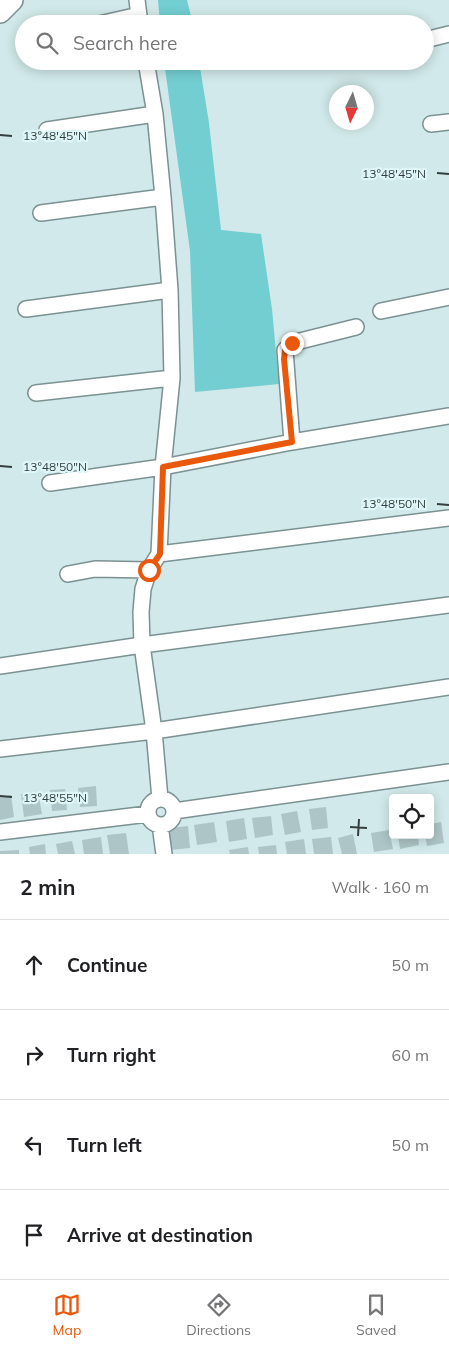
<!DOCTYPE html>
<html lang="en">
<head>
<meta charset="utf-8">
<style>
  :root { --surface:#fff; --page:#f2f2f2; --text:#202124; --muted:#757577; --line:#e0e0e0; --accent:#ea580c }
  body { margin:0; font-family:Mulish,sans-serif; background:var(--page); color:var(--text) }
  .controls { position:absolute; right:15px; bottom:15px; display:grid; overflow:hidden; border-radius:5px; box-shadow:0 2px 12px #0003 }
  .controls button { width:45px; height:45px; display:grid; place-items:center; padding:0; border:0; border-bottom:1px solid var(--line); background:var(--surface); color:var(--text); font:25px sans-serif }
  .compass { position:absolute; left:329px; top:85px; width:45px; height:45px; border-radius:50%; background:var(--surface); box-shadow:0 2px 12px #0003; rotate:185deg }
  .stop { position:absolute; width:15px; height:15px; margin:-11px; border:4px solid #ea580c; border-radius:50%; background:#fff }
  .stop.end { background:#ea580c; border-color:#fff; box-shadow:0 1px 5px #0008 }
  .list { margin:0; padding:0; list-style:none }
  h2 { display:flex; justify-content:space-between; align-items:center; height:65px; margin:0; padding:0 20px; font-size:21px }
  h2 small { font-size:16px; font-weight:400; color:var(--muted) }
  .list li { display:grid; grid-template-columns:32px 1fr auto; gap:15px; align-items:center; box-sizing:border-box; height:90px; padding:0 20px; border-top:1px solid var(--line) }
  .list b { display:block; font-size:19px; white-space:nowrap }
  .list em { font-size:16px; font-style:normal; color:var(--muted) }
  .icon { flex:none; width:28px; height:28px; fill:none; stroke:currentColor; stroke-width:2; stroke-linecap:round; stroke-linejoin:round }
  .map { position:relative; flex:none; width:449px; height:854px; overflow:hidden }
  .search { position:absolute; background:var(--surface); box-shadow:0 2px 12px #0003; left:15px; right:15px; top:15px; height:55px; display:flex; align-items:center; gap:12px; box-sizing:border-box; padding:0 18px; border-radius:28px; color:var(--muted); font-size:19px }
  .sheet { height:425px; background:var(--surface) }
  nav { display:flex; justify-content:space-around; align-items:center; box-sizing:border-box; height:70px; border-top:1px solid var(--line); background:var(--surface); font-size:14px; color:var(--muted) }
  nav a { display:grid; justify-items:center; gap:2px }
  nav .on { color:var(--accent) }
  .map>svg:first-child { display:block }
  .green { fill:#73ced1 }
  .building { fill:#adc5c6 }
  .lines { fill:none; stroke-linecap:round; stroke-linejoin:round }
  .street-casing { stroke:#7b9192; stroke-width:18 }
  .secondary-casing { stroke:#7b9192; stroke-width:24 }
  .street { stroke:#fff; stroke-width:15 }
  .secondary { stroke:#fff; stroke-width:21 }
  .route { stroke:#ea580c; stroke-width:6 }
  .ticks { fill:none; stroke:#353f3f; stroke-width:2 }
  .ticks-label { font-size:12px; text-anchor:middle; fill:#353f3f; stroke:#def6f7; stroke-width:4.5; stroke-linejoin:round; paint-order:stroke }
</style>
</head>
<body>
<div class="map">
<svg width="449" height="854" viewBox="0 0 449 854">
  <rect width="100%" height="100%" fill="#d1e9ea"/>
  <!-- green -->
  <path class="green" d="M158 0H187L193 24H160Z
    M164 61H199L209 123 221 230 261 234 272 309 279 384 195 392 190 251Z"/>
  <!-- building -->
  <path class="building" d="M96 786 97 806 80 807 78 788Z
    M65 789 67 810 52 811 50 790Z
    M38 792 42 814 24 817 21 794Z
    M11 795 14 817 0 820V797Z
    M326 807 328 828 312 830 309 809Z
    M297 811 301 832 285 835 281 814Z
    M271 816 273 835 255 838 252 818Z
    M244 818 247 839 229 842 226 821Z
    M214 822 217 842 197 845 194 825Z
    M441 822 444 843 427 846 425 835H430V824Z
    M188 826 190 848 170 850 168 835 170 834V828Z
    M389 830 393 849 374 852 371 833Z
    M126 833 129 854H110L107 835Z
    M353 834 357 854H342L338 838Z
    M398 835H418L419 845 400 849Z
    M101 837 103 854H84L82 840Z
    M331 837 333 854H314L312 839Z
    M304 839 306 854H287L285 842Z
    M72 841 75 854H58L56 844Z
    M45 844 46 854H30L29 847Z
    M276 845 277 854H259L258 847Z
    M248 847 249 854H230L229 850Z
    M19 850V854H0V851Z"/>
  <g class="lines">
    <defs>
      <path id="street" d="M137 0 140 24
        M99 24 139 15
        M425 40 449 34
        M146 61 155 114 163 197 170 290 172 378 163 467 159 554 149 570 143 589 141 612 142 645 154 731 160 799
        M431 124 449 122
        M47 130 155 114
        M41 213 163 197
        M26 309 170 290
        M381 311 449 297
        M36 393 172 378
        M292 442 285 350 292 343 356 327
        M50 483 163 467 292 442 449 416
        M159 554 449 518
        M68 574 95 569 149 570
        M0 666 142 645 449 605
        M0 749 154 731 449 687
        M148 812a13 13 0 1 1 26 0a13 13 0 1 1-26 0Z
        M174 811 449 772
        M160 825 164 854
        M0 832 148 814"/>
      <path id="secondary" d="M0 12 12 0"/>
    </defs>
    <!-- street casing -->
    <use href="#street" class="street-casing"/>
    <!-- secondary casing -->
    <use href="#secondary" class="secondary-casing"/>
    <!-- street -->
    <use href="#street" class="street"/>
    <!-- secondary -->
    <use href="#secondary" class="secondary"/>
  </g>
  <g class="lines">
    <!-- route -->
    <path class="route" d="M149 570 160 554 163 467 292 442 284 359 285 350 292 343"/>
  </g>
  <!-- ticks -->
  <path class="ticks" d="M0 135 12 136M437 173 449 174M0 466 12 467M437 504 449 505M0 796 12 797M350 827 367 828M358 836 359 819"/>
  <g class="ticks-label">
    <text x="55" y="140">13°48'45"N</text>
    <text x="394" y="178">13°48'45"N</text>
    <text x="55" y="471">13°48'50"N</text>
    <text x="394" y="508">13°48'50"N</text>
    <text x="55" y="802">13°48'55"N</text>
  </g>
</svg>
<div class="controls">
<button><svg class="icon" aria-label="locate" viewBox="0 0 24 24"><circle cx="12" cy="12" r="6"/><path d="M12 2v4M12 18v4M2 12h4M18 12h4"/></svg></button>
</div>
<svg class="compass" viewBox="-18 -18 36 36"><path d="M0-13l5 13h-10z" fill="#e53935"/><path d="M0 13l5-13h-10z" fill="#757577"/></svg>
<div class="stop" style="left:149px;top:570px"></div>
<div class="stop end" style="left:292px;top:343px"></div>
<div class="search"><svg class="icon" aria-label="search" viewBox="0 0 24 24"><circle cx="10" cy="10" r="6"/><path d="M15 15l6 6"/></svg>Search here</div>
</div>
<section class="sheet">
<h2>2 min<small>Walk · 160 m</small></h2>
<ul class="list">
<li><svg class="icon" aria-label="ahead" viewBox="0 0 24 24"><path d="M12 20V5M6 11l6-6 6 6"/></svg><div><b>Continue</b></div><em>50 m</em></li>
<li><svg class="icon" aria-label="right" viewBox="0 0 24 24"><path d="M7 20v-9h11M14 6l5 5-5 5"/></svg><div><b>Turn right</b></div><em>60 m</em></li>
<li><svg class="icon" aria-label="left" viewBox="0 0 24 24"><path d="M17 20v-9H6M10 6l-5 5 5 5"/></svg><div><b>Turn left</b></div><em>50 m</em></li>
<li><svg class="icon" aria-label="arrive" viewBox="0 0 24 24"><path d="M6 21V4h12l-3 4 3 4H6"/></svg><div><b>Arrive at destination</b></div></li>
</ul>
</section>
<nav>
<a class="on"><svg class="icon" aria-label="map" viewBox="0 0 24 24"><path d="M3 6l6-2 6 2 6-2v14l-6 2-6-2-6 2zM9 4v14M15 6v14"/></svg>Map</a>
<a><svg class="icon" aria-label="directions" viewBox="0 0 24 24"><path d="M12 3l9 9-9 9-9-9zM9 14v-3h6M13 9l2 2-2 2"/></svg>Directions</a>
<a><svg class="icon" aria-label="saved" viewBox="0 0 24 24"><path d="M7 4h10v16l-5-4-5 4z"/></svg>Saved</a>
</nav>
</body>
</html>
